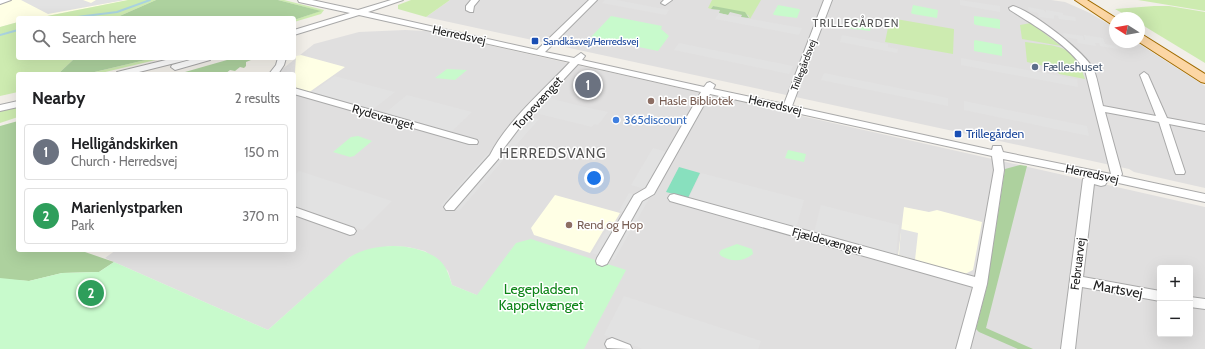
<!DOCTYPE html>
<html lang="en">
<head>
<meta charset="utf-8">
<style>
  :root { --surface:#fff; --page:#f2f2f2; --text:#202124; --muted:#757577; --line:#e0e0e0; --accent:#1a73e8 }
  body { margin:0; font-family:Cabin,sans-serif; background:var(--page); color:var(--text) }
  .controls { position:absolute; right:12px; bottom:12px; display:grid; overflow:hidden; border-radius:4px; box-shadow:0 4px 16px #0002 }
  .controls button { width:36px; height:36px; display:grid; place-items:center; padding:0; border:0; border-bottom:1px solid var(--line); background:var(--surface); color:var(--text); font:20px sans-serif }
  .compass { position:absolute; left:1109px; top:12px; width:36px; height:36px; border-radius:50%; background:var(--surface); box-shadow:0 4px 16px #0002; rotate:281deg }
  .you { position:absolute; left:594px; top:178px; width:14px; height:14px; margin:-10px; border:3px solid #fff; border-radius:50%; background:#1a73e8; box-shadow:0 0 0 6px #1a73e833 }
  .badge { display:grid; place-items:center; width:26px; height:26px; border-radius:50%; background:var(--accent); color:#fff; font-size:13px; font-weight:700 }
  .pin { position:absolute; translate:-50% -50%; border:2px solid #fff; box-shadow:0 1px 4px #0006 }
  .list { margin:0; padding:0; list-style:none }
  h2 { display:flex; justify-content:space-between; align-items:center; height:52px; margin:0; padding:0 16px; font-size:17px }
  h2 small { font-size:13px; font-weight:400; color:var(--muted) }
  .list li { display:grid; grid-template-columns:26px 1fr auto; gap:12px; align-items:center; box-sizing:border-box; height:56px; margin:0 8px 8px; padding:0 8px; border:1px solid var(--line); border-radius:4px }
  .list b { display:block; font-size:15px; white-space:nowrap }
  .list p { margin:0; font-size:13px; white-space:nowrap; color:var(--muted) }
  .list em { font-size:13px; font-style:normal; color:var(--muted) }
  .icon { flex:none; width:22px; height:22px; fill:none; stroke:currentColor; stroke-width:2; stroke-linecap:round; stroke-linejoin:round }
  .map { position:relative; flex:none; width:1205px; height:349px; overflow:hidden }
  .search { position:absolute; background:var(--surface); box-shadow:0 4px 16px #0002; left:16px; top:16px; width:280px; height:44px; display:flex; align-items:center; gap:10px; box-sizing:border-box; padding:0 14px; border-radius:4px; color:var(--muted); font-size:15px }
  .panel { position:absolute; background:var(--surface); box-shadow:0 4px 16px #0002; left:16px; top:72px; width:280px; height:180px; border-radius:4px }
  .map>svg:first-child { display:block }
  .residential { fill:#e0dfdf; fill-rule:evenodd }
  .education { fill:#ffffe5 }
  .grass { fill:#cdebb0 }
  .forest { fill:#add19e }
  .park { fill:#c8facc }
  .pitch { fill:#88e0be }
  .parking { fill:#e2e2e2 }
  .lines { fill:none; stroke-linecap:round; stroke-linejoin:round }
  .stream { stroke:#aad3df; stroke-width:2 }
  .minor-casing { stroke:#a9a9a9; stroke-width:2 }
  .major-casing { stroke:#a06b00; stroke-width:2 }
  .minor { fill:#fff; fill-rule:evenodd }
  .major { fill:#fcd6a4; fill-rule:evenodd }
  .transit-dot { fill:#1a4fb4; stroke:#fff; stroke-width:1.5 }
  .service-dot { fill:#5c6f8a; stroke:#fff; stroke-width:1.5 }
  .education-dot { fill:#8d6e63; stroke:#fff; stroke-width:1.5 }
  .shop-dot { fill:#3f7fe0; stroke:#fff; stroke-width:1.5 }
  .labels { text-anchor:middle; stroke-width:3; stroke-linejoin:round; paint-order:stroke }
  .far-transit-label { font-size:10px; fill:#164399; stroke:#fff; text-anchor:start }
  .far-street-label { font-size:10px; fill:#222; stroke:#fff }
  .far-neighbourhood-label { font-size:11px; letter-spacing:1px; fill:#555; stroke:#fff }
  .street-label { font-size:12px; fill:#222; stroke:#fff }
  .service-label { font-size:12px; fill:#4e5e75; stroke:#fff; text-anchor:start }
  .education-label { font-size:12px; fill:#785e54; stroke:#fff; text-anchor:start }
  .shop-label { font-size:12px; fill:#366cbe; stroke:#fff; text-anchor:start }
  .transit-label { font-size:12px; fill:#164399; stroke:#fff; text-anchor:start }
  .quarter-label { font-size:14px; letter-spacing:1px; fill:#555; stroke:#fff }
  .near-park-label { font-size:14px; fill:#0c8416; stroke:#fff }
  .near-street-label { font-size:14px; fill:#222; stroke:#fff }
</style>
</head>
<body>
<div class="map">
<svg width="1205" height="349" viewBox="0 0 1205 349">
  <rect width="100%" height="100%" fill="#f2efe9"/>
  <!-- residential -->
  <path class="residential" d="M450 0H1051L1065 2 1090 13 1115 28V42H1136L1205 86V188L1134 172 1129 169 426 17Z
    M405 30 426 31 1205 207V349H455L489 300 452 285 448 271 425 251 408 247 389 246 350 257 268 330 105 258 116 250H294V74H276L314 44 359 32ZM1160 268H1190V334H1160Z"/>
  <!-- education -->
  <path class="education" d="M0 0H128L37 18H18V22L0 27Z
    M301 55 345 67 308 93 294 88 296 56Z
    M555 195 620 213 614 223 609 221 590 253 534 235 531 228Z
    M904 207 929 212 937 210 982 222 973 270 965 274 898 257Z"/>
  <!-- grass -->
  <path class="grass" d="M128 0H156L115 18H37Z
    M278 0H284L324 10 321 14 294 22V20L320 11Z
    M411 0H450L426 17 398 9V5Z
    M712 0H761L750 19 748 15 713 6 711 9 708 8Z
    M1138 0H1205V11Z
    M1154 6H1169L1205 12V63L1139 23V18H1131L1115 9Z
    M890 18 954 29 953 54 885 42Z
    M18 22V58H75L58 74H18V92L0 96V27Z
    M1031 23 1061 46 1022 39 1020 25Z
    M1025 42C1058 47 1073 42 1085 79L1059 74 1057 69 1027 62Z
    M154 58H164L97 74H86Z
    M18 107V117L0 123V111Z"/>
  <!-- forest -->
  <path class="forest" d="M156 0H278L321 11 294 20V18H115Z
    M713 6 745 12 749 18 741 17 742 15 730 12 728 15 719 13 720 10 711 9Z
    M75 58H154L86 74H58Z
    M234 58H256L246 62V66L244 68 240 67 235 71 230 70 225 74H178Z
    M18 121V250H87L85 252 114 262 99 272 62 273 29 281 0 279V126Z
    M1020 165 1027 166 986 328 1033 349H1018L979 332 976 329 987 286 1005 169Z"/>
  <!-- park -->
  <path class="park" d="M778 5 799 9 800 10 797 18 774 15 773 14Z
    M913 5 938 10 937 18 913 14 911 13Z
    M611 16 662 26 661 29 669 36 658 51 591 37Z
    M974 16 998 19 1000 20V29L976 25 974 24Z
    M847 18 872 23 870 31 845 28 844 27Z
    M975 40 1002 45V56L974 51V41Z
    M447 69 467 70 455 80 435 78Z
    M358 136 372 141 354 156 350 157 333 152 351 137Z
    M788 150 806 154 804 162 785 158Z
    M531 239 626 270 584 349H0V278L29 281 62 273 99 272 114 262 268 330C287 313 306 296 325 279 333 272 341 263 350 257 373 242 416 242 438 259 446 265 449 275 452 285L477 295 516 243Z
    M737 244 752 249 753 254C743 262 732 262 721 256L719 253 721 250Z"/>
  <!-- pitch -->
  <path class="pitch" d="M679 167 700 173 688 198 666 192Z"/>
  <!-- parking -->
  <path class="parking" d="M21 0H83L91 3 96 0H125L48 14Z
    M605 0H617L669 10 666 15 602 3Z
    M960 0 1000 6V12L960 5Z
    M1028 7 1044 10 1046 13V10L1063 13V15L1075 17 1076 21 1059 19 1058 16 1054 15V19L1039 17 1038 13 1029 11Z
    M719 13 728 15 802 28 799 35 715 19Z
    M1063 33 1083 36 1084 40H1085L1084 35 1103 38 1105 44 1117 46 1118 49 1100 46 1099 43H1095L1096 46 1078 43 1077 39 1064 37Z
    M842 35 888 44V47L898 49 897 53 840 42Z
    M679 43 793 66 789 74 674 50Z
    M961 58 1077 79 1078 87 961 65Z
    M824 73 948 98V106L821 80Z
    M335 76 395 92 372 110 311 93Z
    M407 95 472 112 451 132 384 114Z
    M549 98 585 107 608 112 598 125 594 124 592 127 535 113Z
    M964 101 1087 126 1089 136 964 110Z
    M530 117 539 119 510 152 500 149Z
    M653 148 667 152 645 189 631 185Z
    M488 153 505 158 459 211 441 205Z
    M299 171 392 201 363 230 294 206V176Z
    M701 173 804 200 796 228 689 198Z
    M629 193 649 199 614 260 592 253 611 223 617 224 624 212 619 211Z
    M821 205 899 225 896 255 814 233Z
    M901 229 918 233 915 260 899 255Z
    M624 296 761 341 758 349H643L604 335Z"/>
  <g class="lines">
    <!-- stream -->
    <path class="stream" d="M69 18 117 12 150 0
      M0 35 18 30"/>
    <defs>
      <path id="minor" d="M0 0H11L0 4Z
        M298 0H312L358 10 391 0H403L368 12 537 50 589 0H597L545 52 574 58 581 53 585 56 582 60 704 87 707 83 710 82 715 85 713 89 784 104 824 0H832L792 106 992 150 993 146H1001L1003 152 1111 174 1085 70C1066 43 1037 27 1010 10L1009 8 1013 6C1032 11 1085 52 1094 70 1098 81 1100 94 1103 106L1156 116 1140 75 1144 72 1148 75 1167 118 1205 125V131L1169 124 1185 172 1184 174H1176L1175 172 1159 122 1105 112 1122 174 1121 176 1205 194V202L1105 180 1107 182 1105 185 1101 186 1094 184 1083 277 1160 291V301L1082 287 1075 349H1061L1083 179 1088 176 1003 159 1004 170 987 284 970 349H956L973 287 670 201 668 198 670 195 674 194 975 277 994 170 992 156 710 94 654 194 642 201 607 264 602 266 597 264 596 261 597 258 634 195 646 188 701 92 578 64 523 123 504 148 499 158 454 210H446L444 207 446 204 490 155C506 122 545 89 570 62L359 15 294 35V30L350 13 299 2Z
        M471 0H479L474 6 473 12H470L466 10V6Z
        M664 0H672L665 5 661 3Z
        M174 58H188L187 60 131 74H116L117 72Z
        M197 58H211L210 60 175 70 171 67 172 65Z
        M278 58H286L284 65 278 74H269L276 65Z
        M294 88 477 140 478 142 477 144H469L294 94Z
        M18 101V107L0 111V105Z
        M294 207 354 228 356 231 354 234 350 235 294 215Z
        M1190 297 1205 299V309L1190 307Z
        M612 338 630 345 632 349 607 348 605 344 607 340Z"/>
      <path id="major" d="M1075 0H1087L1116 18 1115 25 1111 24Z
        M1139 34 1143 35 1205 74V83L1201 82 1139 42Z"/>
    </defs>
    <!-- minor casing -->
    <use href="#minor" class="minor-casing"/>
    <!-- major casing -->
    <use href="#major" class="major-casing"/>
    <!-- minor -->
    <use href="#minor" class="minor"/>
    <!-- major -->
    <use href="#major" class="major"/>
  </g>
  <!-- markers -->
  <g class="transit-dot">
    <rect x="531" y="37" width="8" height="8" rx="2"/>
    <rect x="954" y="130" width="8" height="8" rx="2"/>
  </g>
  <circle class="service-dot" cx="1035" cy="67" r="4"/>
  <g class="education-dot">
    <circle cx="651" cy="101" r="4"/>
    <circle cx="569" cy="225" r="4"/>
  </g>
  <circle class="shop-dot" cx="616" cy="120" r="4"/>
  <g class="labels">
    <!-- far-transit labels -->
    <g class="far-transit-label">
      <text x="543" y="45">Sandkåsvej/Herredsvej</text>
    </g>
    <!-- far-street labels -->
    <g class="far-street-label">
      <text transform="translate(803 65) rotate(-69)" y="4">Trillegårdsvej</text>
    </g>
    <!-- far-neighbourhood labels -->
    <g class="far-neighbourhood-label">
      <text x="856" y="27">TRILLEGÅRDEN</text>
    </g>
    <!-- street labels -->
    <g class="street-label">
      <text transform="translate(459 35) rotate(12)" y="4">Herredsvej</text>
      <text transform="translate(538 103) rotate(-48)" y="4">Torpevænget</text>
      <text transform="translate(775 105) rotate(13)" y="4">Herredsvej</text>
      <text transform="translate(383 117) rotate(16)" y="4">Rydevænget</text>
      <text transform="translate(1092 174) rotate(12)" y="4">Herredsvej</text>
      <text transform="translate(827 241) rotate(15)" y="4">Fjældevænget</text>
      <text transform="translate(1078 264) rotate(-83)" y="4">Februarvej</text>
    </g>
    <!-- service labels -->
    <g class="service-label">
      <text x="1043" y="71">Fælleshuset</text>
    </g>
    <!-- education labels -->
    <g class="education-label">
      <text x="659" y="105">Hasle Bibliotek</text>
      <text x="577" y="229">Rend og Hop</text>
    </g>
    <!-- shop labels -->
    <g class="shop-label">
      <text x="624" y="124">365discount</text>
    </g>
    <!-- transit labels -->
    <g class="transit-label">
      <text x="966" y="138">Trillegården</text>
    </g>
    <!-- quarter labels -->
    <g class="quarter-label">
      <text x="553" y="158">HERREDSVANG</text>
    </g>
    <!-- near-park labels -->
    <g class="near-park-label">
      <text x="541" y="294">Legepladsen<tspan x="541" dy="16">Kappelvænget</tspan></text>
    </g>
    <!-- near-street labels -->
    <g class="near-street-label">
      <text transform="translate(1118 289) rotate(10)" y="5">Martsvej</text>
    </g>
  </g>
</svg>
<div class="controls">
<button>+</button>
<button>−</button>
</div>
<svg class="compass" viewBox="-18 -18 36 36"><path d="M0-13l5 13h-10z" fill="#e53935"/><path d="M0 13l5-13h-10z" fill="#757577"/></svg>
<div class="you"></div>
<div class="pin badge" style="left:588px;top:85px;background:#6b7280">1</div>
<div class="pin badge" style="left:91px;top:293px;background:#2e9e5b">2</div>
<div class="search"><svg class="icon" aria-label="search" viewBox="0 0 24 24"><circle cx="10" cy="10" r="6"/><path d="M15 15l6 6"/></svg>Search here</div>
<section class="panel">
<h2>Nearby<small>2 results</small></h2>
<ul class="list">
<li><span class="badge" style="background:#6b7280">1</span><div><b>Helligåndskirken</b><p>Church · Herredsvej</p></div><em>150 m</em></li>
<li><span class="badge" style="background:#2e9e5b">2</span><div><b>Marienlystparken</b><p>Park</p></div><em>370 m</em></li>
</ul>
</section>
</div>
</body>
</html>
